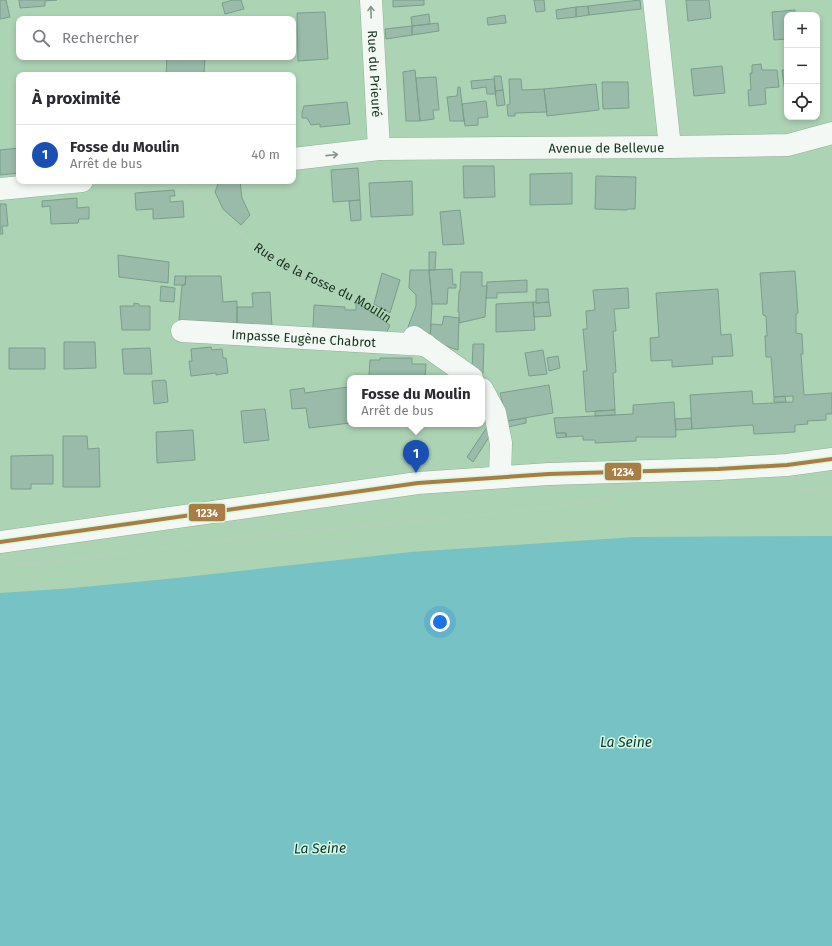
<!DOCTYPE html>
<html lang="fr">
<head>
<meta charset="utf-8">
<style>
  :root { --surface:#fff; --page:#f2f2f3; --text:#2b2b33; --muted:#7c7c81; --line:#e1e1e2; --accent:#4b6a53 }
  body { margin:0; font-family:"Fira Sans",sans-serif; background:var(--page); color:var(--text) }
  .controls { position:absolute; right:12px; top:12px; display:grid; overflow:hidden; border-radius:8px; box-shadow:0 2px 6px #0003 }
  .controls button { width:36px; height:36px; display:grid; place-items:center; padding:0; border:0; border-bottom:1px solid var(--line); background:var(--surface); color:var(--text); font:20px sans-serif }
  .you { position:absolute; left:440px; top:622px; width:14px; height:14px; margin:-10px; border:3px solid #fff; border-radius:50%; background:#1a73e8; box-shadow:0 0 0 6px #1a73e833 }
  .badge { display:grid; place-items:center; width:26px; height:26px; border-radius:50%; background:var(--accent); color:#fff; font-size:13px; font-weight:700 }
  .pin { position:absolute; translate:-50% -33px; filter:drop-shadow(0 1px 2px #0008) }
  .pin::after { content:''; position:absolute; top:21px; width:14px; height:12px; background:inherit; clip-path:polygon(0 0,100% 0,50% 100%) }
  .popup { position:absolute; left:347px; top:375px; width:138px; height:52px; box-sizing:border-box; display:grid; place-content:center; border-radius:8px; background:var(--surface); filter:drop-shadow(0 1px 3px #0005); font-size:13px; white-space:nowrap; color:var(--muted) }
  .popup b { font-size:15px; color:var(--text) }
  .popup::after { content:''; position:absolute; left:50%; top:100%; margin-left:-8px; border:8px solid transparent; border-top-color:var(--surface) }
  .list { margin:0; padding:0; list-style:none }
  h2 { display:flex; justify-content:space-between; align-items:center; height:52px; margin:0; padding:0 16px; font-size:17px }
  h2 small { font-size:13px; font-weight:400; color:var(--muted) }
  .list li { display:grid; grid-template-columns:26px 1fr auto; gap:12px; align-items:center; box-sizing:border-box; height:60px; padding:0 16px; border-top:1px solid var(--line) }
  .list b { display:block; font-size:15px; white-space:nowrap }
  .list p { margin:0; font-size:13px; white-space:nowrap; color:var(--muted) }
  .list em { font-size:13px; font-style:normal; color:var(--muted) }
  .icon { flex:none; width:22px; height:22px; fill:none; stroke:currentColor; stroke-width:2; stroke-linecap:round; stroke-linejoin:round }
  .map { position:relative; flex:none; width:832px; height:946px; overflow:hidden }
  .search { position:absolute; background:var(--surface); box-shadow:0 2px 6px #0003; left:16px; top:16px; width:280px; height:44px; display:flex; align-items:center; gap:10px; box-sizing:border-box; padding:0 14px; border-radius:8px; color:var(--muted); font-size:15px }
  .panel { position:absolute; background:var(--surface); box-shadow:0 2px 6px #0003; left:16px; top:72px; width:280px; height:112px; border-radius:8px }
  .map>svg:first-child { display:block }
  .water { fill:#76c2c4 }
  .building { fill:#9abba9; stroke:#799e8b }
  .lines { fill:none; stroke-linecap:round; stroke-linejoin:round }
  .minor-casing { stroke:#90af97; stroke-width:23 }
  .path { stroke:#c0ccc3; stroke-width:2.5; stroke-dasharray:1 3; stroke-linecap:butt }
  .minor { stroke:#f3f8f4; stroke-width:22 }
  .bus-1-casing { stroke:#d8fadf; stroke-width:7 }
  .bus-1 { stroke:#aa7d44; stroke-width:4 }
  .oneway { stroke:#849589 }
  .labels { text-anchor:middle; stroke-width:3; stroke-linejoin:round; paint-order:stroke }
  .street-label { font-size:13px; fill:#16321e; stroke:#d8fadf }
  .water-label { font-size:14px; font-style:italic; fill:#08353c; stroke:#d8fadf }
  .line-badge { stroke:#d8fadf; stroke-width:1.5 }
  .badge-label { font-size:11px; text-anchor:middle; font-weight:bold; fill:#fff }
</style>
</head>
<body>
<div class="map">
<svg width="832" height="946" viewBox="0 0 832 946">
  <rect width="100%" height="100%" fill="#add3b5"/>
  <!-- water -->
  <path class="water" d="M832 536V946H0V593L73 588 167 579 411 552 635 537Z"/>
  <!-- building -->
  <path class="building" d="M0 0H6L10 17 0 19Z
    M19 0H57L45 1V6L20 8Z
    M233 0H241L244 9 225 14 222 3Z
    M393 0H424V5L393 7Z
    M534 0H544L545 11 536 12Z
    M640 0 641 9 589 15 588 6Z
    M686 0H709L711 18 688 21Z
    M588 6 589 15 576 17V7Z
    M576 7V17L557 19 556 10Z
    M795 10V15H787V39L774 40 772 12Z
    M325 12 328 59 298 61 297 13Z
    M429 14 430 24 412 26 411 17Z
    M505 15 506 23 488 25 487 18Z
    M438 23 439 31 412 35V26Z
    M412 26V35L386 39 385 29Z
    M167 57H205L204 75H166Z
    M761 64 762 70H777L779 87 765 88 766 104 749 106 748 90H751L750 73H752V65Z
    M722 66 725 93 694 96 691 69Z
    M415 70 420 121H406L403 72Z
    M782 70H787V100H786Z
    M494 76H501L503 90 495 91Z
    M436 77 439 110H433L434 119 420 121 416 78Z
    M494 79 496 94H487L486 87 472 89 471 81Z
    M509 79H521L522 90 544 89 547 112 515 113V116H508L507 105 510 104Z
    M602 82H628L629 108 603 109Z
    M596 84 599 110 547 116 544 89Z
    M458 87H460L464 121H450L447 97 457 96Z
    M503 90 505 105 497 106 495 91Z
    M486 101 488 117 478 118V125L465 126 462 104Z
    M347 102 350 124 320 127V124L311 125 307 118H302V112L304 106Z
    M19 148V173L0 175V150Z
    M463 166H494L495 197 464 198Z
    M358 168 360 200 333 202 331 170Z
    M572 173V204L530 205V174Z
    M596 176 636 177 635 209H628L627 210 595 209Z
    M221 181H240L242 198 250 215 241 225 223 209 215 192 218 184Z
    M412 181 413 215 371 217 369 183Z
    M174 190 175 196H170V202L183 201 184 217 153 219V209L136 210 135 193Z
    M77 198V208L89 207V219H79L78 223 51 224 50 206 42 207V201Z
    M360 200 361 220 351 221 349 201Z
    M0 204H6L8 226H2L3 234H0Z
    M460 210 464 244 443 245 440 212Z
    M429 252H436L435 270H429Z
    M118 255 169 262 168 283 119 277Z
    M452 269 453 285 456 284V288H448L447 304H432L429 270Z
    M410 270H429L432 304 430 341 408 327 416 306V295L409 288Z
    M795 271 798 313 796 314V333L802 334 803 354H801L804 395 832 393V414H826V420L807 421 808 424 795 425V432L754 434 753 425 692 429 690 395 752 391 753 404 793 402V396L774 397 771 357H766L765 336H767L766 316 763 315 760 273Z
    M461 272H482V286H487L485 317 459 323V312H458L459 291H460Z
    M382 273 400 280 390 313 374 304Z
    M175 276H186L185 285H174Z
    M186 276H221L223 302 237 301V323L179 320 182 285H185Z
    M527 280V292L497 293V298H486L487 282Z
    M161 286 175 288 174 302 160 301Z
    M628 288 629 308 614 309 616 331H613L616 372 613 373 615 410 586 412 583 371H587L583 329H587L586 311 595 310 593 290Z
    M536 289H548L549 302 536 303Z
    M718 289 721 335 731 334 733 356 712 357 713 364 672 367V360L651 361 650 338 659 337 656 293Z
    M270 292 272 327H254V324L237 323V307H253L252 293Z
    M356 302 390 325 385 336 354 330 313 328 314 305 345 307V310H356Z
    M533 302H536V303L549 302 551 316 534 317Z
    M533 302 535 330 496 332V304Z
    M134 303 139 304V306H150V330H122L120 306H134Z
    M444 316 459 318 458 350 430 341 431 324 442 325Z
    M64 342H95L96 368 64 369Z
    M473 344H484L483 374 472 368Z
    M211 347 212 350 222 349 223 358H226L228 373 216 375V373L191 376 189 361H192L191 349Z
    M9 348H45V369H9Z
    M150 348 152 374H124L122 349Z
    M543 350 547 374 529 376 525 353Z
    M558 356 560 368 549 371 547 358Z
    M380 358H412V364H426L425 378H388L379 377V376H369L370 360H380Z
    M164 380 166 381 168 402 154 404 152 381Z
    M549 385 553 413 507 421 500 393Z
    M348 387 350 403V423L309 428 306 408 292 409 290 390 304 388 305 393Z
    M785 396 786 402H774V397Z
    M674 402 676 437H636V441L595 443V440H583V436L566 437V433H556L554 418 633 414V405Z
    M265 409 269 440 244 443 241 411Z
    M615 410V415L595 416V411Z
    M526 418V423L508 427 507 421Z
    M691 418 692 429 676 430 675 419Z
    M487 427 491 434 473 462 467 457Z
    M193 430 195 460 157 463 156 432Z
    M556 433H566V437L557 438Z
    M63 436H87L88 449 99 448 100 487H63Z
    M53 455V484H31V489H11V456Z"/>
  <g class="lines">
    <defs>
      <g id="minor">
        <path id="s2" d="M371 0 379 149"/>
        <path d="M654 0 670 147"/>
        <path id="s3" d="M293 159 379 149 670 147 788 145 832 133"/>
        <path d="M0 189 82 181"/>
        <path id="s4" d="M182 331 426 345"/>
        <path d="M414 337 472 378"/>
        <path d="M482 389 495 413 501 443 500 476"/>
        <path d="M0 542 418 483 549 474 718 469 787 465 832 459"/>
      </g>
    </defs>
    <!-- minor casing -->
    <use href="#minor" class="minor-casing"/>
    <!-- path -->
    <g class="path">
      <path id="s1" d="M179 181C210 207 245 241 280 261 316 282 357 294 390 319"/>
      <path d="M796 489 832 491"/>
      <path d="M12 565 44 563 265 536 549 508 611 497"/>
    </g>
    <!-- minor -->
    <use href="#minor" class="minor"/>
    <defs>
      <path id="bus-1" d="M0 542 418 483 549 474 718 469 787 465 832 459"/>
    </defs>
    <!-- bus-1 casing -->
    <use href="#bus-1" class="bus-1-casing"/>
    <!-- bus-1 -->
    <use href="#bus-1" class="bus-1"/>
  </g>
  <!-- one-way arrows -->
  <defs><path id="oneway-shaft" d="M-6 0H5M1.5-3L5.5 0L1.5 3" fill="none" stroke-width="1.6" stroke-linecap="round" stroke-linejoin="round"/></defs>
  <g class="oneway">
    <use href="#oneway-shaft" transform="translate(371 12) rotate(-92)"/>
    <use href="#oneway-shaft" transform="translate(332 155) rotate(-6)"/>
  </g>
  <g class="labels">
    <!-- street labels -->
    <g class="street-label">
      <text dy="5" stroke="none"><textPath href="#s2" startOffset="74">Rue du Prieuré</textPath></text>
      <text dy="5" stroke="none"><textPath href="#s3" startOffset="314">Avenue de Bellevue</textPath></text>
      <text dy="5" stroke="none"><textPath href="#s1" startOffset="177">Rue de la Fosse du Moulin</textPath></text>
      <text dy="5" stroke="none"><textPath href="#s4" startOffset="122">Impasse Eugène Chabrot</textPath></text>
    </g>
    <!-- water labels -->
    <g class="water-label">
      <text x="626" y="747">La Seine</text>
      <text transform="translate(320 848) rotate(-1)" y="5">La Seine</text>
    </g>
  </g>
  <g class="line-badge">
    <rect x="604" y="462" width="38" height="19" rx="4" fill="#aa7d44"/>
    <rect x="188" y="503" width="38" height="19" rx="4" fill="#aa7d44"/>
  </g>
  <g class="badge-label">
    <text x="623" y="476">1234</text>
    <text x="207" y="517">1234</text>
  </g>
</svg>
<div class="controls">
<button>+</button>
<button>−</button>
<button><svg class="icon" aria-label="locate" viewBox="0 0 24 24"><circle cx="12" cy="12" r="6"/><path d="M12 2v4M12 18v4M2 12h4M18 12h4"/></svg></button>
</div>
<div class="you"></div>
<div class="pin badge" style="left:416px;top:473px;background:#1a4fb4">1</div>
<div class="popup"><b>Fosse du Moulin</b>Arrêt de bus</div>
<div class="search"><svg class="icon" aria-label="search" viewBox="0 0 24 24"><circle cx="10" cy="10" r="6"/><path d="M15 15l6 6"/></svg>Rechercher</div>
<section class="panel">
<h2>À proximité<small></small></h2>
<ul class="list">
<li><span class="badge" style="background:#1a4fb4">1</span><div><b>Fosse du Moulin</b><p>Arrêt de bus</p></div><em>40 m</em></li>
</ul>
</section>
</div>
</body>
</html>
